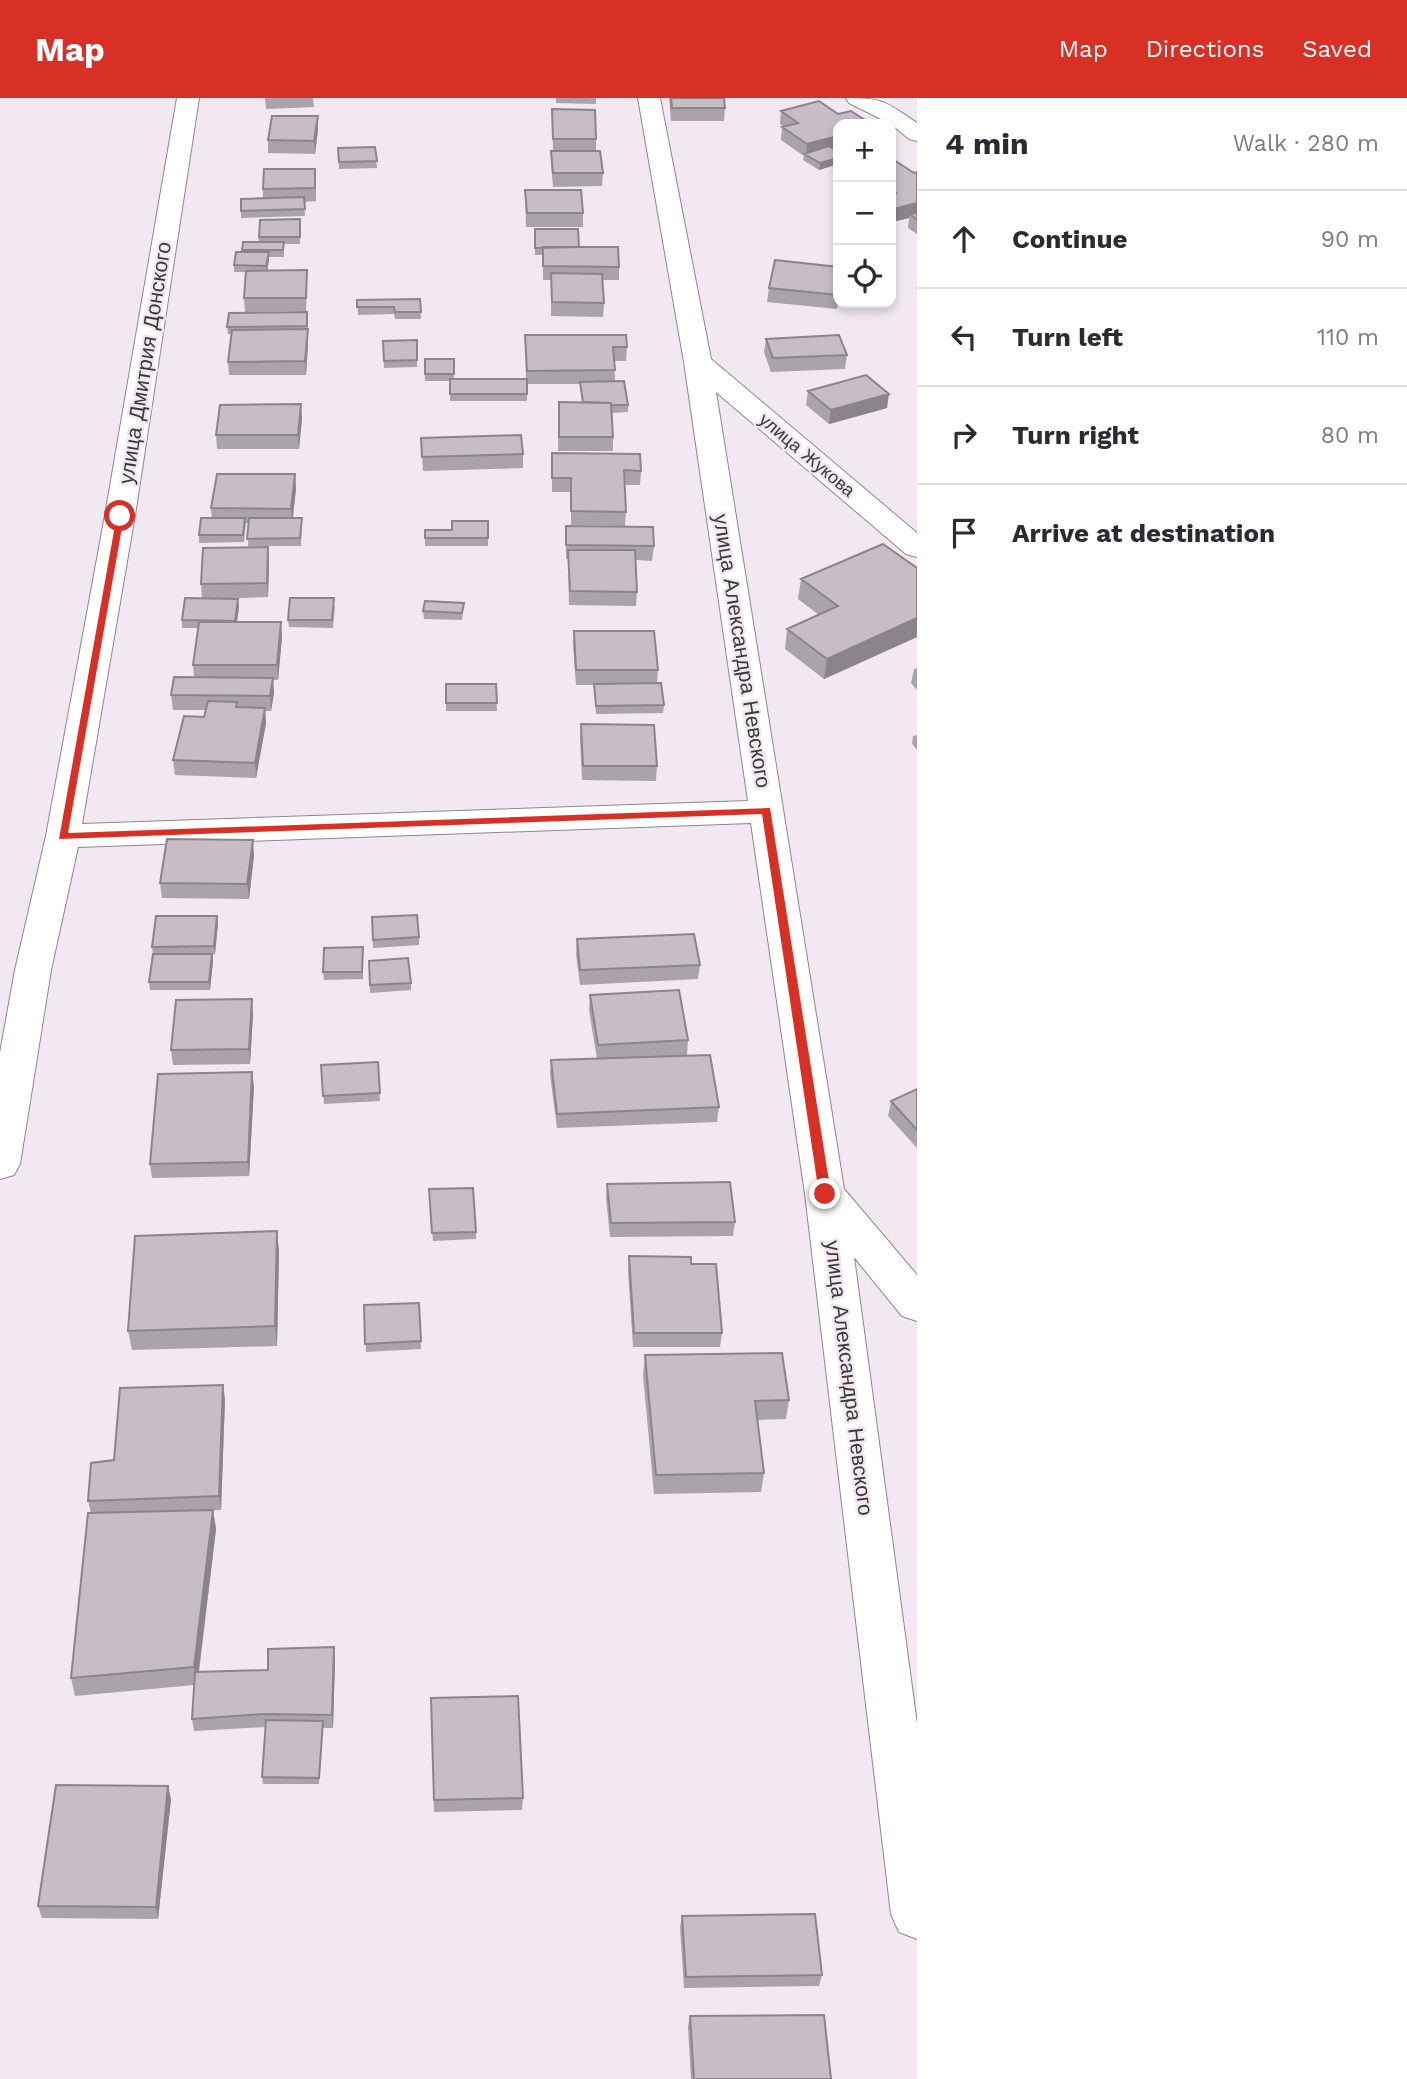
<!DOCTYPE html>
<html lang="en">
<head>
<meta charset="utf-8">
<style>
  :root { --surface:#fff; --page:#f2f2f3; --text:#2b2b33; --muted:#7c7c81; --line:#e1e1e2; --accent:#d93025 }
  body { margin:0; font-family:"Work Sans",sans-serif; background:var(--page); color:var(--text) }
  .controls { position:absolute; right:21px; top:21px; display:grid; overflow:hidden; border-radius:14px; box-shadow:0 4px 10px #0003 }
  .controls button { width:63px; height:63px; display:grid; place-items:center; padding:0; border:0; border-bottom:2px solid var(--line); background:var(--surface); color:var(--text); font:35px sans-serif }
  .stop { position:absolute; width:21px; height:21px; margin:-16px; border:5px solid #d93025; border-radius:50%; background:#fff }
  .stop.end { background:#d93025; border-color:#fff; box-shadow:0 2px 7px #0008 }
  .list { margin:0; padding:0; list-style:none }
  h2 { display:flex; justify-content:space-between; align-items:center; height:91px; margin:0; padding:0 28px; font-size:30px }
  h2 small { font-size:23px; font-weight:400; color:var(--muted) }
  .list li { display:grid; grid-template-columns:46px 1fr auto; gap:21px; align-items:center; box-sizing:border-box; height:98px; padding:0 28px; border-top:2px solid var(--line) }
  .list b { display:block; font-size:26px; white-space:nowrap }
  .list em { font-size:23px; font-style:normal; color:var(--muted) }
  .icon { flex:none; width:38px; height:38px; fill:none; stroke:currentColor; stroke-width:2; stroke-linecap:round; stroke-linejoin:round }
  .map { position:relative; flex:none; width:917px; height:1981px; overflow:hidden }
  header { display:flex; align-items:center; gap:42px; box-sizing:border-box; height:98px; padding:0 35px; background:var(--accent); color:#fff }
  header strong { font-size:33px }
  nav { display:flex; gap:38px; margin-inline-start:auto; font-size:24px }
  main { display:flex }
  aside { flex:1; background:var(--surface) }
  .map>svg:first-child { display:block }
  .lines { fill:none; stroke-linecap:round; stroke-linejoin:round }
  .minor-casing { stroke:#8e868f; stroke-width:2 }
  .minor { fill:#fff; fill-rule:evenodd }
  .wall { fill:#aaa3ab }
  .shaded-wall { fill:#8b848b }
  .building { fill:#c6bdc7; stroke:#8b848b; stroke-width:2 }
  .route { fill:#d93025 }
  .labels { text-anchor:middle; stroke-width:5; stroke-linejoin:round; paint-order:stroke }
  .far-street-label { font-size:18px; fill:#3b383c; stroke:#f1e8f2 }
  .street-label { font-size:21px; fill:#3b383c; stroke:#f1e8f2 }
</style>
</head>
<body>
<header>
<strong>Map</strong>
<nav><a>Map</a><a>Directions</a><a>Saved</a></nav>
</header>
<main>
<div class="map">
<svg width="917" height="1981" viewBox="0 0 917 1981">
  <rect width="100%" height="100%" fill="#f1e8f2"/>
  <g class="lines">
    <defs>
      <path id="minor" d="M177 0H199L135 417 82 726 748 703 684 264 638 0H660L711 261 917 435V459L906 456 716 294 844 1091 917 1177V1223L902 1218 854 1159 917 1626V1841L899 1834 891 1816 805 1096 751 725 78 749 51 872 20 1066 14 1077 0 1081V955L15 872 46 738 105 417Z
        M846 0C884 0 886 4 917 25V43L909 41 891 26 849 5Z"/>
    </defs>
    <!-- minor casing -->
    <use href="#minor" class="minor-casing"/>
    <!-- minor -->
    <use href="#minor" class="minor"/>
  </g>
  <!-- wall -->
  <path class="wall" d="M265 0H313L314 9 266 11Z
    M556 0H596V6L556 5Z
    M669 0H724L725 10 724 23H671Z
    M552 11 596 41V53L603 75 602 88 553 89 551 66V53H553Z
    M781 13 838 26V50L835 51 838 54V66L819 72 803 62 804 58 781 42 782 29H784L780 26Z
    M318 18V31L315 56 268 55V42Z
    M375 49 377 70 339 71 338 50Z
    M891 60 914 75 917 74V136L908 130 909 120 892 124 891 123Z
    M316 84V103L304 104 305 118 241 120V113L263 100V91Z
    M525 92 583 115V129H526Z
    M300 128V146H284V159H269L267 173 307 186 306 213 245 214 244 200 246 174H234V167L242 154 243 144H259V139Z
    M535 131 579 149 619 169V182H602L604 205 603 219 551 218V182H543V157H535Z
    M838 169V205L837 211 767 204 769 190Z
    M420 201 421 221H395L394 216 358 217 357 202Z
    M307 214 308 245 306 277H229L228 264 231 236H228L227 229Z
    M525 237 627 249 626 263H614L615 283 628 307V314L612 315 613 339V353H558L559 304H582L580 286H527V303H450V283H425V261H454V281H526Z
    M766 241 847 257 845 271 771 274 764 254Z
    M417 242V269L384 270 383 243Z
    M808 293 887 310 829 326 806 307Z
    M302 320 299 351H217L216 337Z
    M421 340 523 356V370L423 373Z
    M552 355 641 373 640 387H625L626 414 625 428 571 427V394H552Z
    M295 376 296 391 293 420H302L301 448H248L249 425H246L244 444 199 445V437L212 420 211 410Z
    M488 423V448H425V432H452Z
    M566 428 654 448 652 463 636 462 637 494 636 508 569 507 568 461H566Z
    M269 463 268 499 208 501 239 509 237 524 282 539 278 582H273L274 595 271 613H265L266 625 256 680 175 677 173 662 204 619 206 612H173L171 597 194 579 193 567 198 530H182V522L202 501 201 486Z
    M917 470V539L824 581 785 551 787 531 819 517 798 501 801 481Z
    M464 505 462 522 424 521 423 513Z
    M335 508 333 530 289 529 288 522Z
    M574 533 658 572 657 585 664 607 663 615 596 616 594 587H576L573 547Z
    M917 570V592L911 585 914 571Z
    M446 586H496L497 613H446Z
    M581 626 657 668 656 683 582 682 580 641Z
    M917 637V652L912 646 913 638Z
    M254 757 249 801 162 800 160 785Z
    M217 818 218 825 215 856H212L213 863 210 892H150L149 884 153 856 152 849Z
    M372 819 419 839V847L373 850Z
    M577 841 700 867 698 881 580 887 576 856Z
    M363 849V881L324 882 323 874Z
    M369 863 411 885V892L370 895Z
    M590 897 688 942 687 957 719 1009 717 1024 557 1030 550 977 551 962 597 961 589 912Z
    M253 916 250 966 173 967 171 952Z
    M378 964 380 1003 324 1006 321 967Z
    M254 988 249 1078 152 1080 150 1066Z
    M917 991V1050L888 1018 891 1003Z
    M607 1086 735 1124 733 1138 610 1139 606 1100Z
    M429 1091 476 1134V1141L433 1143Z
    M279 1153 277 1248 132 1252 128 1233Z
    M629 1158 691 1166 722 1235 720 1249H633L628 1173Z
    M419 1205 421 1251 366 1254 364 1207Z
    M645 1257 789 1302 786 1321 758 1322 764 1375 761 1394 654 1396 643 1277Z
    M225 1301 221 1412 196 1413 213 1412 216 1431 199 1574 268 1572 335 1562 333 1630H323L319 1686H263L262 1679 266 1629 194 1633 192 1621 194 1587 75 1598 71 1580 91 1415 88 1403 114 1362Z
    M431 1600 523 1700 522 1712 434 1714Z
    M171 1701 158 1821 42 1820 38 1808Z
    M682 1818 822 1877 819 1888 684 1890 680 1830Z
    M690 1918 831 1981H691L688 1929Z"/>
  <!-- shaded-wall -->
  <path class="shaded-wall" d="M318 18V31L315 56 314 43Z
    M838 38V50L808 58 806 57 807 46Z
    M838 60V66L819 72 820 65Z
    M917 105V118L910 116 909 120 892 124 894 111Z
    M269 154V161L267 175 266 168Z
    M308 231V245L306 277 305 263Z
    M889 296 887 310 829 326 831 312Z
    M301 306 302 320 299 351 298 337Z
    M295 376 296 391 292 425 291 411Z
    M268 449 269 463 268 499 267 485Z
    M238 501 239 509 236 530 235 523Z
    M917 520V539L824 581 827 561Z
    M281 524 282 539 278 582 277 567Z
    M273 580 274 595 271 613 270 598Z
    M265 610 266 625 256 680 255 665Z
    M253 742 254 757 249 801 247 786Z
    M217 818 218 825 215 856 214 848Z
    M212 856 213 863 210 892 209 884Z
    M252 901 253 916 250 966 249 951Z
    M252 974 254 988 249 1078 248 1064Z
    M277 1133 279 1153 277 1248 275 1228Z
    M223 1287 225 1301 221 1412 219 1398Z
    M213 1412 216 1431 197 1587 194 1569Z
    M334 1549 335 1562 333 1630 332 1617Z
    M168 1688 171 1701 158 1821 156 1809Z"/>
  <!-- building -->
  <path class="building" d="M671 0H724L725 10H672Z
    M819 3 838 16 851 13 871 26H838V38L807 46 782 29 798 25 781 13Z
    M552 11 595 12 596 41H553Z
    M272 18H318L314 43 268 42Z
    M829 48 838 54V60L820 65 804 56Z
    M375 49 377 63 339 64 338 50Z
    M551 53H600L603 75H553Z
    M891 60 914 75 917 74V105L894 111 891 109V96L896 95 891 91Z
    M264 71H315V90L263 91Z
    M525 92H581L583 115H527Z
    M304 99 305 111 241 113V101Z
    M917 115V122L910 116Z
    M300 121V139H259L260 122Z
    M535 131H578L579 149 535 150Z
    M243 144H284L283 152H242Z
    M543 149H618L619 169 543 168Z
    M236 154H269L266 168 234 167Z
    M775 162 838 169V197L769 190Z
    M307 172 306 200H244L246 173Z
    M551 175 602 176 604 205 552 204Z
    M420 201 421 214H395L394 209H357V202Z
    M307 214V228L227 229 229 215Z
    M308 231 305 263 228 264 232 232Z
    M525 237H626L627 249H613L615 272 527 273Z
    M839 237 847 257 773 260 766 241Z
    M417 242V262L384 263 383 243Z
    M425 261H454V276H425Z
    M866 277 889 296 831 312 808 293Z
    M450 281H527V296H450Z
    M624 283 628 307H611V305L583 304 580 284Z
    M559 304 611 305 613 339H559Z
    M301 306 298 337H216L220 307Z
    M521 337 523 356 422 359 421 340Z
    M552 355 640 356 641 373 624 372 626 414 571 413V380H552Z
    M217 376H295L291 411 211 410Z
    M201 420H245L243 437H199Z
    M249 420H302L300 440 247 441Z
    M452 423H488V440H425V432H452Z
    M566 428 653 429 654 448 566 447Z
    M883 446 917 470V520L827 561 787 531 838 508 801 481Z
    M268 449 267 485 201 486 203 450Z
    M568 452H635L637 494 570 493Z
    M185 500 238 501 235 523 182 522Z
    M290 500H334L332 522H288Z
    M425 503 464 505 462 515 423 513Z
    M199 524H281L277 567H193Z
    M574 533H654L658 572H576Z
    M174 579 273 580 270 598 171 597Z
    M661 585 664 607 596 608 594 586Z
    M446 586H496L497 605H446Z
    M208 603 237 604 236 609 265 610 255 665 173 662 184 618 204 619Z
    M581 626 654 627 657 668H583Z
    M167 741 253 742 247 786 160 785Z
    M417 817 419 839 373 842 372 819Z
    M156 818H217L214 848 152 849Z
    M694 836 700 867 580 872 577 841Z
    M363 849 362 874H323L324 850Z
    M153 856H212L209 884H149Z
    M408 860 411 885 370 887 369 863Z
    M679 892 688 942 598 947 590 897Z
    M252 901 249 951 171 952 176 902Z
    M710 957 719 1009 557 1016 551 962Z
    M378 964 380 995 323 998 321 967Z
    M252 974 248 1064 150 1066 158 976Z
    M917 991V1032L891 1003Z
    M730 1084 735 1124 611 1125 607 1086Z
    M473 1090 476 1134 432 1135 429 1091Z
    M277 1133 275 1228 128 1233 135 1138Z
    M629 1158 691 1159V1166H716L722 1235H634Z
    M419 1205 421 1243 365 1246 364 1207Z
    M782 1255 789 1302 755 1303 764 1375 656 1377 645 1257Z
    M223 1287 219 1398 88 1403 91 1365 114 1362 120 1290Z
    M213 1412 194 1569 71 1580 88 1415Z
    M334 1549 332 1617 265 1616 192 1621 195 1574 268 1572V1551Z
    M518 1598 523 1700 434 1702 431 1600Z
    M266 1622 323 1623 319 1680 262 1679Z
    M56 1687 168 1688 156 1809 38 1808Z
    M815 1816 822 1877 686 1879 682 1818Z
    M824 1917 831 1981H694L690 1918Z"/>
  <!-- route -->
  <path class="route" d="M117 416 124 418 68 735 770 710 831 1096 829 1099H821L819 1096 762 716 59 741Z"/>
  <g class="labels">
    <!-- far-street labels -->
    <g class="far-street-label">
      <text transform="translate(807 357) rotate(40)" y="6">улица Жукова</text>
    </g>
    <!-- street labels -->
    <g class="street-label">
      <text transform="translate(145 265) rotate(-81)" y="7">улица Дмитрия Донского</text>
      <text transform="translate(742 553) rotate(81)" y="7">улица Александра Невского</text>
      <text transform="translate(849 1280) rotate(83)" y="7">улица Александра Невского</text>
    </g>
  </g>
</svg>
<div class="controls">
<button>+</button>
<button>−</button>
<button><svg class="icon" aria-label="locate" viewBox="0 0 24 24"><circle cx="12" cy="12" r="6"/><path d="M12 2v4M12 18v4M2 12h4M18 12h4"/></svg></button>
</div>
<div class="stop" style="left:120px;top:418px"></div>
<div class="stop end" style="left:825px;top:1096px"></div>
</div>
<aside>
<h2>4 min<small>Walk · 280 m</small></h2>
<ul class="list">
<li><svg class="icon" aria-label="ahead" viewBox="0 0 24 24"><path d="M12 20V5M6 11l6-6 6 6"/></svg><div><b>Continue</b></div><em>90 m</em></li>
<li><svg class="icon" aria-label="left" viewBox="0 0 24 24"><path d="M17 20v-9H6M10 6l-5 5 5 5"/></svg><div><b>Turn left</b></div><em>110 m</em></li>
<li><svg class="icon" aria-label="right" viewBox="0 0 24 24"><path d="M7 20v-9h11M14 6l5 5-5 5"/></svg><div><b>Turn right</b></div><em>80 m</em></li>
<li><svg class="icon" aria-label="arrive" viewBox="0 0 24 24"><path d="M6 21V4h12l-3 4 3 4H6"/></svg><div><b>Arrive at destination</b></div></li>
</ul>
</aside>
</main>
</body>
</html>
